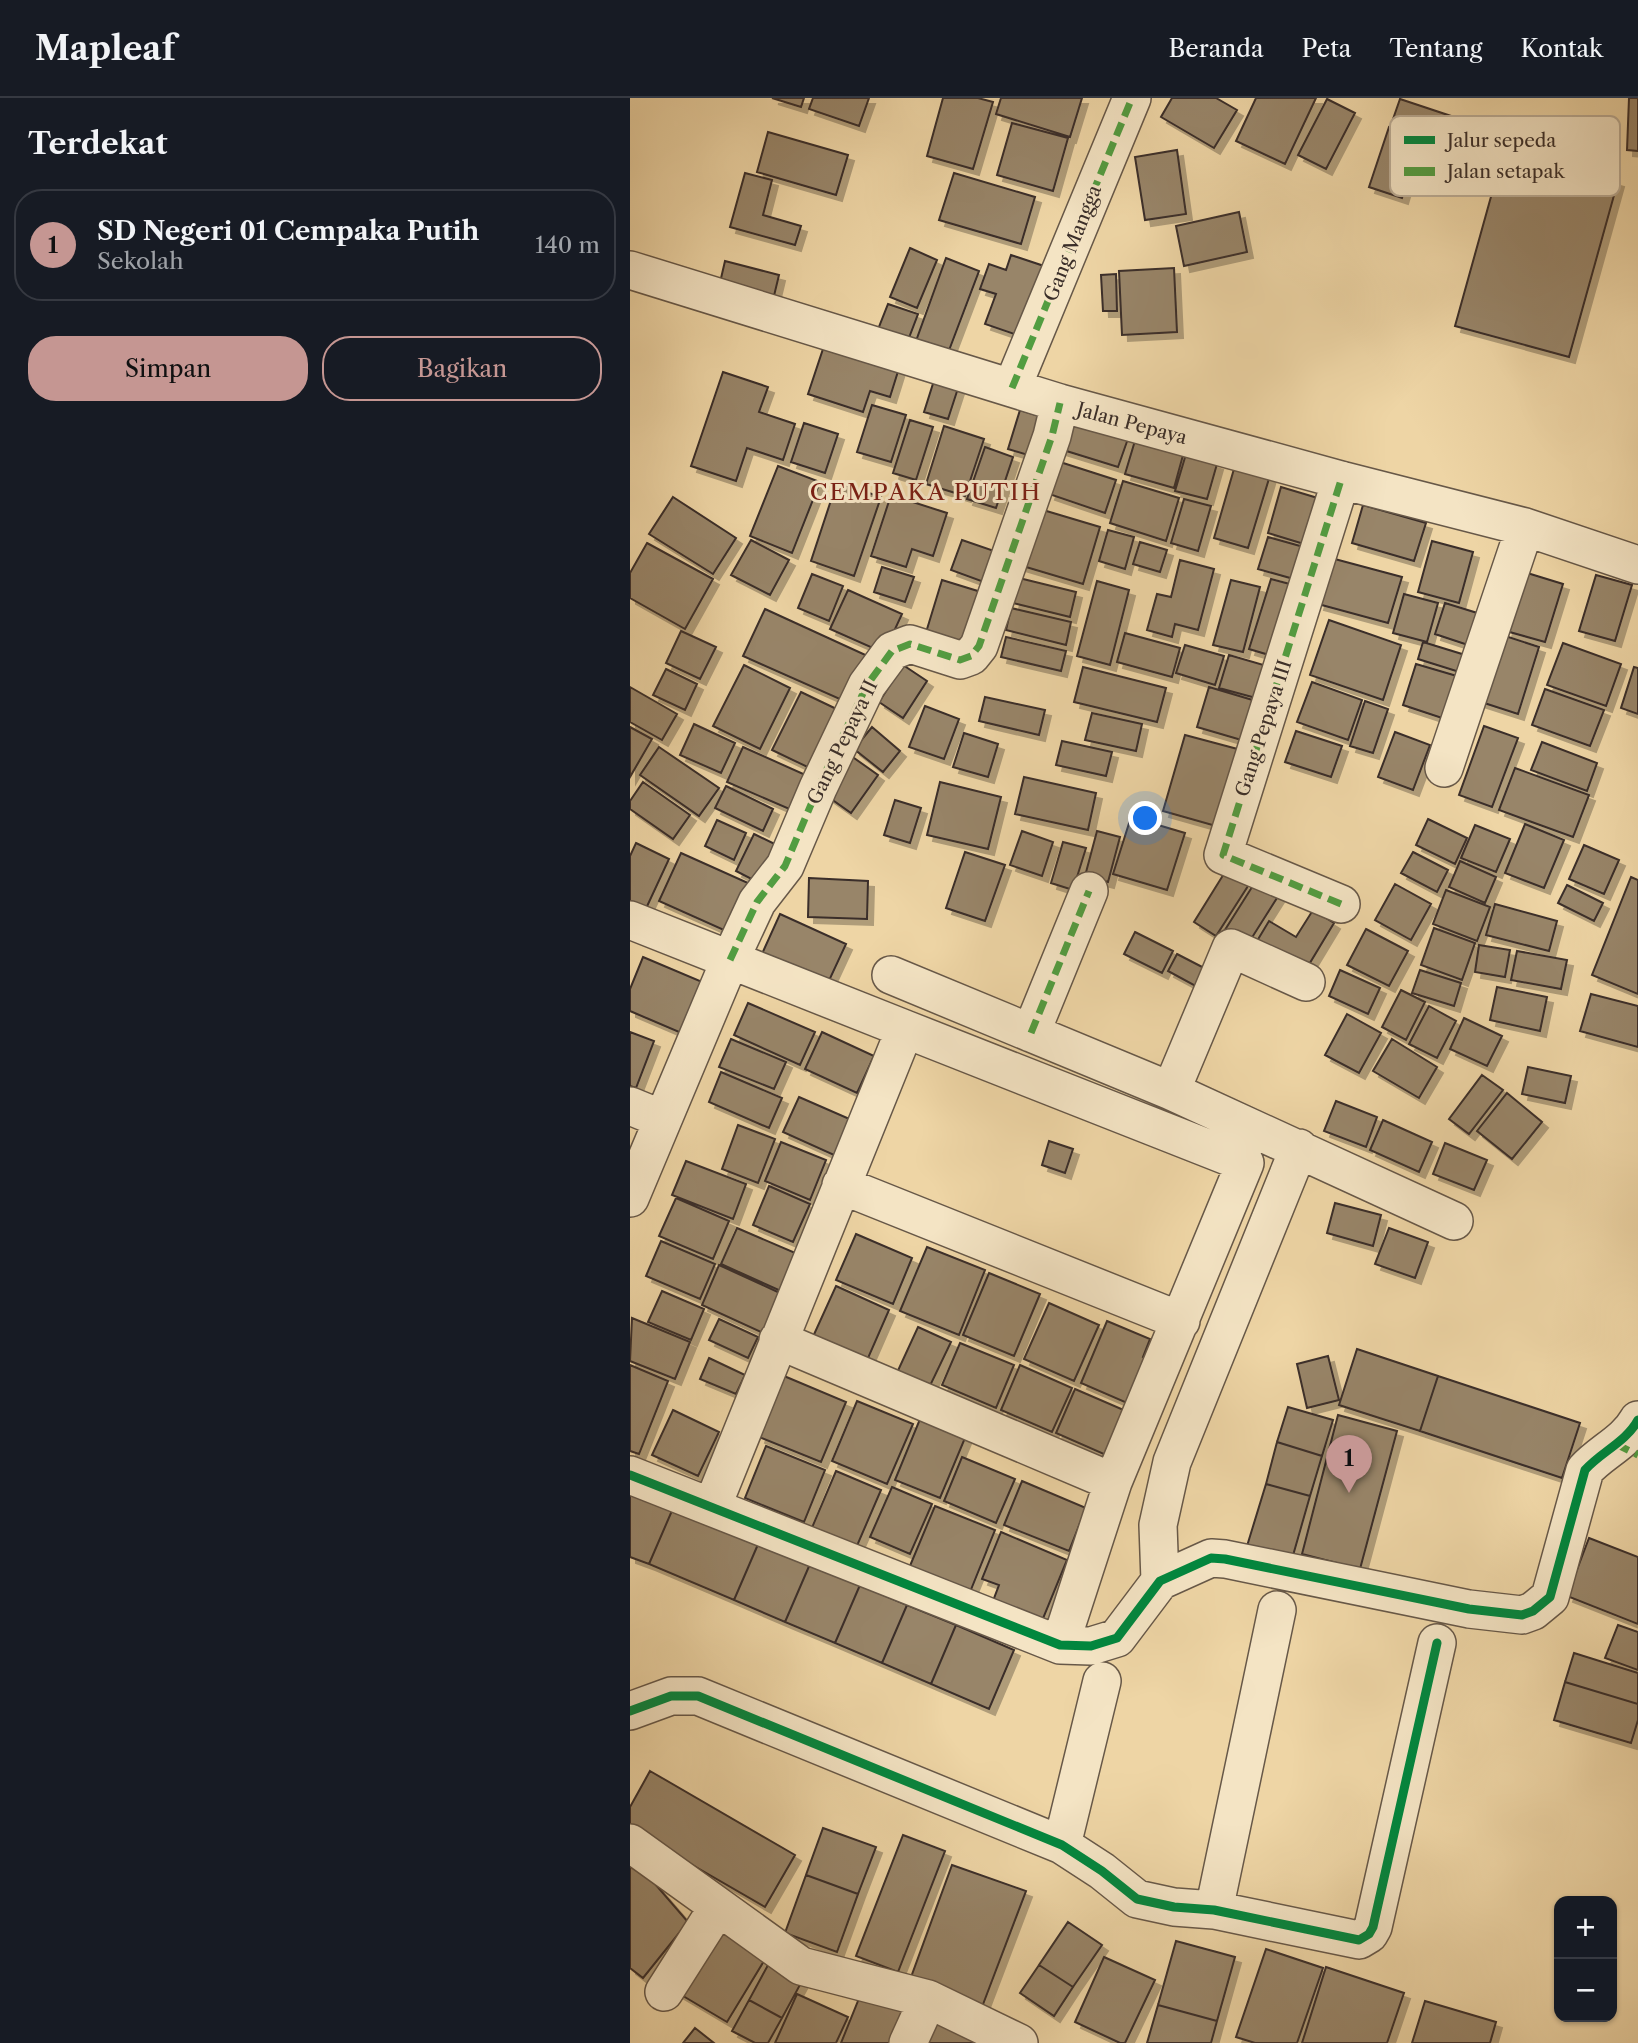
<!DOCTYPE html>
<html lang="id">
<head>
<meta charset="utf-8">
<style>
  :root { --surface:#171b24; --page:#242831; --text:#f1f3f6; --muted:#9ea1a6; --line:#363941; --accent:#c59692 }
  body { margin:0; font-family:"Libre Caslon Text",serif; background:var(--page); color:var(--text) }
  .controls { position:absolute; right:21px; bottom:21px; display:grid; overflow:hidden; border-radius:14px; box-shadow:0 2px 5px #0004 }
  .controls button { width:63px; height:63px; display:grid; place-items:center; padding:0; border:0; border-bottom:2px solid var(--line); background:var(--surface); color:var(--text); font:35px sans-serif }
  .you { position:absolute; left:516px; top:721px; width:24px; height:24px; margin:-18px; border:5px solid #fff; border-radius:50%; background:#1a73e8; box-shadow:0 0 0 10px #1a73e833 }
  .badge { display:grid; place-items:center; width:46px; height:46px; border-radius:50%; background:var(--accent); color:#111; font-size:23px; font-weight:700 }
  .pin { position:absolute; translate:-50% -58px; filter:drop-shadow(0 2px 4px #0008) }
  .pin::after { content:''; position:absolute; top:37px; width:24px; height:21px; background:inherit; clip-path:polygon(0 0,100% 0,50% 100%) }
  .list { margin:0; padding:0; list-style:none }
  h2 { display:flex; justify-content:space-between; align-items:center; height:91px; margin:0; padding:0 28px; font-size:30px }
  h2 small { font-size:23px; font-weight:400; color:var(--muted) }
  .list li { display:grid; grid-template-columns:46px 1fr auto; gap:21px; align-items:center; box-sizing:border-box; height:112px; margin:0 14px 14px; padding:0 14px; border:2px solid var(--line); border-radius:28px }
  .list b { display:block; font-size:26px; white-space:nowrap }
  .list p { margin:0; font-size:23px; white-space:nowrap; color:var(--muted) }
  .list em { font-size:23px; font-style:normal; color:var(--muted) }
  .actions { display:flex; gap:14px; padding:21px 28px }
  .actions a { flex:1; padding:16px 0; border:2px solid var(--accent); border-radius:28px; text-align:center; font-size:24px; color:var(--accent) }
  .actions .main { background:var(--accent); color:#111 }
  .map { position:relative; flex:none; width:1008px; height:1945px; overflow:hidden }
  header { display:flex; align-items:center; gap:42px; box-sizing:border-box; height:98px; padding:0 35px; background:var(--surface); border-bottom:2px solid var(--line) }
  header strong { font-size:33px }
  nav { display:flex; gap:38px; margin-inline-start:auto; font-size:24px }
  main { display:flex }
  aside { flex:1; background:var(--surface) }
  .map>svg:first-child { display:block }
  .building { fill:#988569; stroke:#3a2e29; stroke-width:2; filter:url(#shadow) }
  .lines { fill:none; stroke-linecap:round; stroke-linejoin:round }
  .street-casing { stroke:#675848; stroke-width:40 }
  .street { stroke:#f4e4c4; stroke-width:37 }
  .quiet { stroke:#529d41; stroke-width:7; stroke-dasharray:14 7; stroke-linecap:butt }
  .cycleway-casing { stroke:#f4e4c4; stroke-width:13 }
  .cycleway { stroke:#00873e; stroke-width:9 }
  .labels { text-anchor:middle; stroke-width:6; stroke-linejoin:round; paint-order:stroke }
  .street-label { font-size:19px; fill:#3a2e29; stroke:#f4e4c4 }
  .quarter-label { font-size:23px; letter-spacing:2px; fill:#7a1f14; stroke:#f4e4c4 }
  .key { fill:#f4e4c4; stroke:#bcad96; stroke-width:2 }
  .key-label { font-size:19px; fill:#3a2e29 }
</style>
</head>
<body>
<header>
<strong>Mapleaf</strong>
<nav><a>Beranda</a><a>Peta</a><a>Tentang</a><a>Kontak</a></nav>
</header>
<main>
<aside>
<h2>Terdekat<small></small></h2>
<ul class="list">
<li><span class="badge">1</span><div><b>SD Negeri 01 Cempaka Putih</b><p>Sekolah</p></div><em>140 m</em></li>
</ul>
<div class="actions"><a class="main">Simpan</a><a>Bagikan</a></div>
</aside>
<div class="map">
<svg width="1008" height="1945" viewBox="0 0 1008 1945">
  <defs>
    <filter id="shadow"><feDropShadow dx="6" dy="6" stdDeviation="0" flood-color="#0004"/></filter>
  </defs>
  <rect width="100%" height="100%" fill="#eed5a5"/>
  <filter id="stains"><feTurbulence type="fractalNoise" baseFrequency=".00286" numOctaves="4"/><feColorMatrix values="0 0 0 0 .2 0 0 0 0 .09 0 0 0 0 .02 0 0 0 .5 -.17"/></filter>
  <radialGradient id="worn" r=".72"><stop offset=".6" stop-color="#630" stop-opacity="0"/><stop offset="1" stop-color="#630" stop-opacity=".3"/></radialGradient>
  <!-- building -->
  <path class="building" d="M142 0H174L171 9Z
    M183 0H239L229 28 179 11Z
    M313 0H348L363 4 343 71 297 58Z
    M371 0H452L440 39 366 16Z
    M542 0H586L607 12 584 50 531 19Z
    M626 0H686L655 66 606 43Z
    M999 0H1008V53L997 52Z
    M697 1 725 15 696 71 668 57Z
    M770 1 821 18 814 38 763 21Z
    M382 25 438 40 423 93 367 77Z
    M759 29 821 50 808 90 778 80 772 100 739 89Z
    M138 34 218 57 206 97 127 74Z
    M547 52 556 116 515 122 505 59Z
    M874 52 988 83 939 259 825 228Z
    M115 75 142 82 133 117 171 128 165 147 100 129Z
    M324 75 405 99 391 146 309 122Z
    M609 114 617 154 554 168 546 128Z
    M280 150 307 162 287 210 260 199Z
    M381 157 417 169 393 239 355 226 366 196 350 191 359 166 376 172Z
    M316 160 349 173 318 255 286 243Z
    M95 163 149 177 143 202 89 189Z
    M544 170 547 234 492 237 489 173Z
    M486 176 487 213H473L471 177Z
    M258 206 288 216 277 245 247 234Z
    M193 251 270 267 260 299 240 293 233 314 178 296Z
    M307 273 331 281 318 321 294 314Z
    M93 274 138 289 129 314 165 326 153 362 117 350 106 383 61 368Z
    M242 307 276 317 261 364 227 354Z
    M390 312 419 321 408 360 378 351Z
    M442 316 500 335 488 369 430 351Z
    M280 322 303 329 286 382 263 375Z
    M174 325 208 336 195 375 161 364Z
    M314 328 354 341 335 398 296 386Z
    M507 336 555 350 544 390 495 376Z
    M355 349 383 359 366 410 337 401Z
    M556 356 587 366 577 401 545 393Z
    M430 364 486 382 475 415 419 396Z
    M606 364 641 374 618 450 584 440Z
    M148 368 190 384 162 455 120 438Z
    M493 383 549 400 536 443 480 425Z
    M207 384 251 399 224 478 181 463Z
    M651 389 701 404 687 450 638 435Z
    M261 397 317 415 303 458 282 451 276 469 241 458Z
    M43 399 106 440 83 476 19 436Z
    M554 401 581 408 568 453 541 445Z
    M733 407 796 425 784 463 722 445Z
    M403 409 470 429 453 486 386 466Z
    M478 432 504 439 495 471 469 463Z
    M638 439 688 453 678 485 628 471Z
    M121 442 159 462 140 497 101 477Z
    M332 442 373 456 362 487 321 472Z
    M802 443 843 454 829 505 788 494Z
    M510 444 537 452 530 474 503 466Z
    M17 445 83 481 55 531 0 500V475Z
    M701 460 772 479 758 525 688 506Z
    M550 462 584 471 568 532 545 526 542 539 517 532 527 496 541 499Z
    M252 469 284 479 275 504 244 494Z
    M894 474 933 486 915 544 876 533Z
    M182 476 213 488 199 523 168 510Z
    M966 477 1002 487 985 543 949 533Z
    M389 480 446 494 440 519 383 505Z
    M641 481 671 489 649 560 619 551Z
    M312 482 351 494 332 553 294 541Z
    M601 482 630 489 613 554 583 547Z
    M467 483 499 492 480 567 447 558Z
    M218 492 272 516 254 555 200 531Z
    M774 496 808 505 797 544 763 535Z
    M815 505 857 518 847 550 805 536Z
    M381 510 441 524 436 547 376 532Z
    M135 511 242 560 221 606 113 558Z
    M699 522 771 547 753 602 680 577Z
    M51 533 86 549 70 581 36 565Z
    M495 535 550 550 542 579 487 564Z
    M866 535 909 549 888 616 845 602Z
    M376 539 436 553 431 573 371 559Z
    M793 544 845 560 839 577 788 561Z
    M933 545 991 566 976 608 917 587Z
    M555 547 594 558 585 587 546 575Z
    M599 557 647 571 637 603 589 590Z
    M786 566 837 581 824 624 773 607Z
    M114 567 160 590 130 651 83 628Z
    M273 567 297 583 273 620 249 604Z
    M453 569 536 590 527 624 444 604Z
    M1004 569 1008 570V616L991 610Z
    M36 571 67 586 55 612 23 597Z
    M682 584 732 602 718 642 667 624Z
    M0 589 47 616 32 642 0 624Z
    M579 589 636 606 625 646 567 629Z
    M915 591 974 612 960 648 902 627Z
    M171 594 217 616 188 674 142 652Z
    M355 599 415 612 409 637 349 623Z
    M735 603 758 611 743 655 720 648Z
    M295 608 329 621 314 661 279 649Z
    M462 615 512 626 506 653 455 642Z
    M64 626 105 645 91 675 50 657Z
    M854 628 888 640 862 709 829 697Z
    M0 629 22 641 0 679Z
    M242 629 270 653 253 674 224 651Z
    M666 633 712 648 701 679 655 664Z
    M765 634 800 647 783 692 748 679Z
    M334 635 368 646 358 679 323 669Z
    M555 637 615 653 593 730 533 713Z
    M432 643 482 654 476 678 426 667Z
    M912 644 967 665 957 693 901 672Z
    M29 649 89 690 69 718 10 677Z
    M113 649 180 679 164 713 97 684Z
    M217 655 248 677 221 715 190 693Z
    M885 670 959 697 943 739 869 712Z
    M394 679 466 695 458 732 385 716Z
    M13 684 60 717 43 741 0 711V703Z
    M310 684 371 699 358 751 297 737Z
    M96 688 143 711 133 733 85 710Z
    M265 702 291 710 280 745 254 737Z
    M501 719 555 735 537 792 483 776Z
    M798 721 837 740 825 766 786 747Z
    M87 722 116 735 104 762 75 748Z
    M895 726 934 742 914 790 875 775Z
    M845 727 880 741 866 774 831 760Z
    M392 733 423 744 412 778 380 767Z
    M467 733 490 739 478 784 455 778Z
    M124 736 155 751 137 789 106 773Z
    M433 744 456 750 443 792 421 785Z
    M6 745 39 761 13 817 0 810V758Z
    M954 747 989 762 974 796 939 781Z
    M335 754 375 767 355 823 316 810Z
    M783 754 818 772 807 794 771 775Z
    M51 755 118 785 96 833 29 803Z
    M830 763 866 779 855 805 819 789Z
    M595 774 618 788 586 838 564 824Z
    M629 778 652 792 616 849 593 835Z
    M1001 779 1008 782V896L962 877Z
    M179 780 238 783 237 821 178 819Z
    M765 786 801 806 781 842 745 822Z
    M937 787 973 805 964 823 928 805Z
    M816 792 860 809 847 843 803 826Z
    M865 806 927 823 919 853 856 837Z
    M683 812 704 825 672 878 624 848 639 823 666 839Z
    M150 816 216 846 197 887 131 858Z
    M804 830 845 845 832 882 791 867Z
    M736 831 778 853 759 888 717 867Z
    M505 834 543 853 532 875 494 856Z
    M849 847 880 852 875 879 845 874Z
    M887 853 937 862 931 891 881 882Z
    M547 856 580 873 571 891 538 873Z
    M13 859 77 886 56 937 0 913V891Z
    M710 872 750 890 738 916 699 898Z
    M790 872 831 885 824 908 782 895Z
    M867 889 917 899 910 933 860 922Z
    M771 892 795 904 776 942 752 929Z
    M961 896 1008 908V949L950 933Z
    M118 905 185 934 170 967 104 937Z
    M799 908 826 923 807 960 779 946Z
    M717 916 751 935 729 975 695 957Z
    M834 920 872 938 857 968 820 951Z
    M0 934 24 943 6 990 0 988Z
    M192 934 244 958 227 995 175 971Z
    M101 941 156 964 144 991 89 969Z
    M762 941 807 969 789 1000 743 973Z
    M898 969 941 978 935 1005 892 996Z
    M91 974 152 1000 139 1030 79 1004Z
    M852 977 873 992 839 1036 819 1021Z
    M877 995 912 1024 882 1061 847 1033Z
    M169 999 231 1026 215 1062 153 1034Z
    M706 1003 747 1019 736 1049 694 1033Z
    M753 1022 802 1044 789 1074 740 1052Z
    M108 1027 145 1041 128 1085 92 1071Z
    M419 1043 443 1051 435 1075 412 1067Z
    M151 1044 196 1062 180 1102 135 1083Z
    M815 1045 857 1062 844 1092 803 1076Z
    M56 1063 116 1086 103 1121 42 1097Z
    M139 1088 180 1106 163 1144 123 1127Z
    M46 1100 99 1123 83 1161 29 1138Z
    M705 1105 751 1117 743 1148 697 1135Z
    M107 1130 170 1157 153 1194 91 1166Z
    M759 1130 798 1144 785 1180 745 1166Z
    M226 1136 282 1160 263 1206 206 1182Z
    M31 1143 85 1166 70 1201 16 1178Z
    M297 1149 355 1172 329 1237 270 1213Z
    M89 1167 150 1195 133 1235 72 1207Z
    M359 1175 410 1196 384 1258 333 1237Z
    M206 1188 259 1212 235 1267 181 1243Z
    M32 1193 74 1211 61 1242 18 1224Z
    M419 1205 469 1227 444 1283 394 1261Z
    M2 1220 60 1244 45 1281 0 1263Z
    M89 1221 128 1239 118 1260 79 1242Z
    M477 1223 520 1241 513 1259 523 1263 504 1308 451 1285Z
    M288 1229 321 1244 297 1294 265 1279Z
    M330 1245 384 1267 366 1310 312 1287Z
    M727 1251 808 1278 790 1333 709 1307Z
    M698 1258 709 1302 677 1310 667 1266Z
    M79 1260 115 1277 106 1296 70 1281Z
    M0 1267 38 1283 9 1356 0 1353Z
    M390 1267 442 1290 422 1334 371 1312Z
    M154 1278 216 1304 191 1364 129 1339Z
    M808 1278 950 1325 932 1380 790 1333Z
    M445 1291 496 1313 476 1357 426 1335Z
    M227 1303 283 1326 257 1386 202 1363Z
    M658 1309 703 1322 692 1358 647 1344Z
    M43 1312 89 1334 68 1378 22 1357Z
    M708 1317 767 1333 730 1471 672 1456Z
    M290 1321 335 1340 310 1400 265 1382Z
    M647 1344 692 1358 680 1398 636 1386Z
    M136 1348 195 1372 174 1424 115 1400Z
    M332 1359 385 1381 366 1425 314 1403Z
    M206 1373 251 1392 223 1457 178 1439Z
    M392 1383 456 1410 439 1453 374 1427Z
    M636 1386 680 1398 662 1461 617 1448Z
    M262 1389 302 1406 280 1456 240 1439Z
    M0 1394 44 1408 19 1466 0 1459Z
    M44 1408 129 1444 104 1502 19 1466Z
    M305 1408 365 1432 338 1499 277 1475Z
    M371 1434 437 1462 412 1523 363 1503 369 1487 352 1481Z
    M959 1440 1008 1459V1526L937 1498Z
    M129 1444 180 1466 155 1524 104 1502Z
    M180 1466 230 1487 205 1545 155 1524Z
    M230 1487 277 1507 252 1565 205 1545Z
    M277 1507 326 1527 301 1586 252 1565Z
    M326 1527 384 1552 359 1611 301 1586Z
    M988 1527 1008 1534V1572L975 1560Z
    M944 1555 1008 1575V1606L935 1584Z
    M935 1584 1008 1606V1622L1001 1645 924 1622Z
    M20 1673 165 1757 135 1809 0 1731V1709Z
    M193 1730 246 1749 228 1796 176 1777Z
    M273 1737 315 1753 268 1874 226 1858Z
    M0 1757 58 1824 13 1880 0 1870Z
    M322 1767 396 1793 352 1909 280 1882Z
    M176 1777 228 1796 207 1854 155 1835Z
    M438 1824 472 1847 443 1889 409 1867Z
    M88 1829 137 1858 97 1924 48 1895Z
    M546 1843 605 1859 587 1923 528 1907Z
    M636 1851 693 1870 667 1945H625L606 1939Z
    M474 1859 525 1882 495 1945H490L445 1924Z
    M138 1867 171 1885 152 1920 119 1902Z
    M409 1867 443 1889 424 1918 390 1895Z
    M696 1869 774 1895 757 1945H672Z
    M232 1893 286 1914 274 1945H211Z
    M167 1896 218 1919 206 1945H145Z
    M119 1902 152 1920 138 1945H125L102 1933Z
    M795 1903 866 1924 860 1945H782Z
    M528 1907 587 1923 581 1945H517Z
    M309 1911 373 1945H294Z
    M65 1930 84 1945H53Z"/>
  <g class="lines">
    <defs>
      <path id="street" d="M0 172 430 305 711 382 895 429 1008 467
        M382 290 502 0
        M814 670 895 429
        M711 806 593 757 711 382
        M0 822 275 931 82 1409
        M261 877 541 993 824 1123
        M275 931 615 1065 483 1384 430 1547
        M401 935 459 793
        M541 993 601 850 676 884
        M0 1008 32 1021
        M211 1087 551 1223
        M0 1100 100 862 127 804 155 768 188 690 237 587 262 553 280 546 330 562 341 558 349 548 422 338 430 305
        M148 1242 483 1384
        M0 1377 430 1547 461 1548 487 1540 530 1483 581 1460 595 1461 839 1511 892 1517 903 1513 920 1499 955 1372C971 1354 996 1344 1008 1322
        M530 1483 528 1427 542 1364 669 1050
        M0 1613 41 1598H68L432 1747 472 1773 507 1801 544 1809 584 1812 729 1842 739 1836 743 1829 807 1545
        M0 1745 171 1868 298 1901
        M432 1747 472 1583
        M584 1812 647 1512
        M34 1894 88 1809
        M278 1945 298 1901 389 1945"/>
    </defs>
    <!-- street casing -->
    <use href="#street" class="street-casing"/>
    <!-- street -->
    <use href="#street" class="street"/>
    <!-- quiet -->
    <path class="quiet" d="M382 290 502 0
      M711 806 593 757 711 382
      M100 862 127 804 155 768 188 690 237 587 262 553 280 546 330 562 341 558 349 548 422 338 430 305
      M401 935 459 793
      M986 1346 1008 1357"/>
    <defs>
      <path id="cycleway" d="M0 1377 430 1547 461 1548 487 1540 530 1483 581 1460 595 1461 839 1511 892 1517 903 1513 920 1499 955 1372C971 1354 996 1344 1008 1322
        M0 1613 41 1598H68L432 1747 472 1773 507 1801 544 1809 584 1812 729 1842 739 1836 743 1829 807 1545"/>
    </defs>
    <!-- cycleway casing -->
    <use href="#cycleway" class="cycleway-casing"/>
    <!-- cycleway -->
    <use href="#cycleway" class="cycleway"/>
  </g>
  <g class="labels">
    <!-- street labels -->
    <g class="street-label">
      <text transform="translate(442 145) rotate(-68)" y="7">Gang Mangga</text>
      <text transform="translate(502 325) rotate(15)" y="7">Jalan Pepaya</text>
      <text transform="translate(633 630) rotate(-72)" y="7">Gang Pepaya III</text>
      <text transform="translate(212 644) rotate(-64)" y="7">Gang Pepaya II</text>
    </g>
    <!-- quarter labels -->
    <g class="quarter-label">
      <text x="296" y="402">CEMPAKA PUTIH</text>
    </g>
  </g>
  <!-- legend -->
  <rect x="760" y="18" width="230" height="80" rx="10" class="key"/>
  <rect x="774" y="38" width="31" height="8" fill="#00873e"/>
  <rect x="774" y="69" width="31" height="9" fill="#529d41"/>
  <g class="key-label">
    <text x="817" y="49">Jalur sepeda</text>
    <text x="817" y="80">Jalan setapak</text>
  </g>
  <rect width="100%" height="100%" filter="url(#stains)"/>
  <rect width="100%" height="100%" fill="url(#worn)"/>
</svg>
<div class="controls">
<button>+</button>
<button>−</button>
</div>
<div class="you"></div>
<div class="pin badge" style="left:719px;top:1395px">1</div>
</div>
</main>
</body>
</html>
